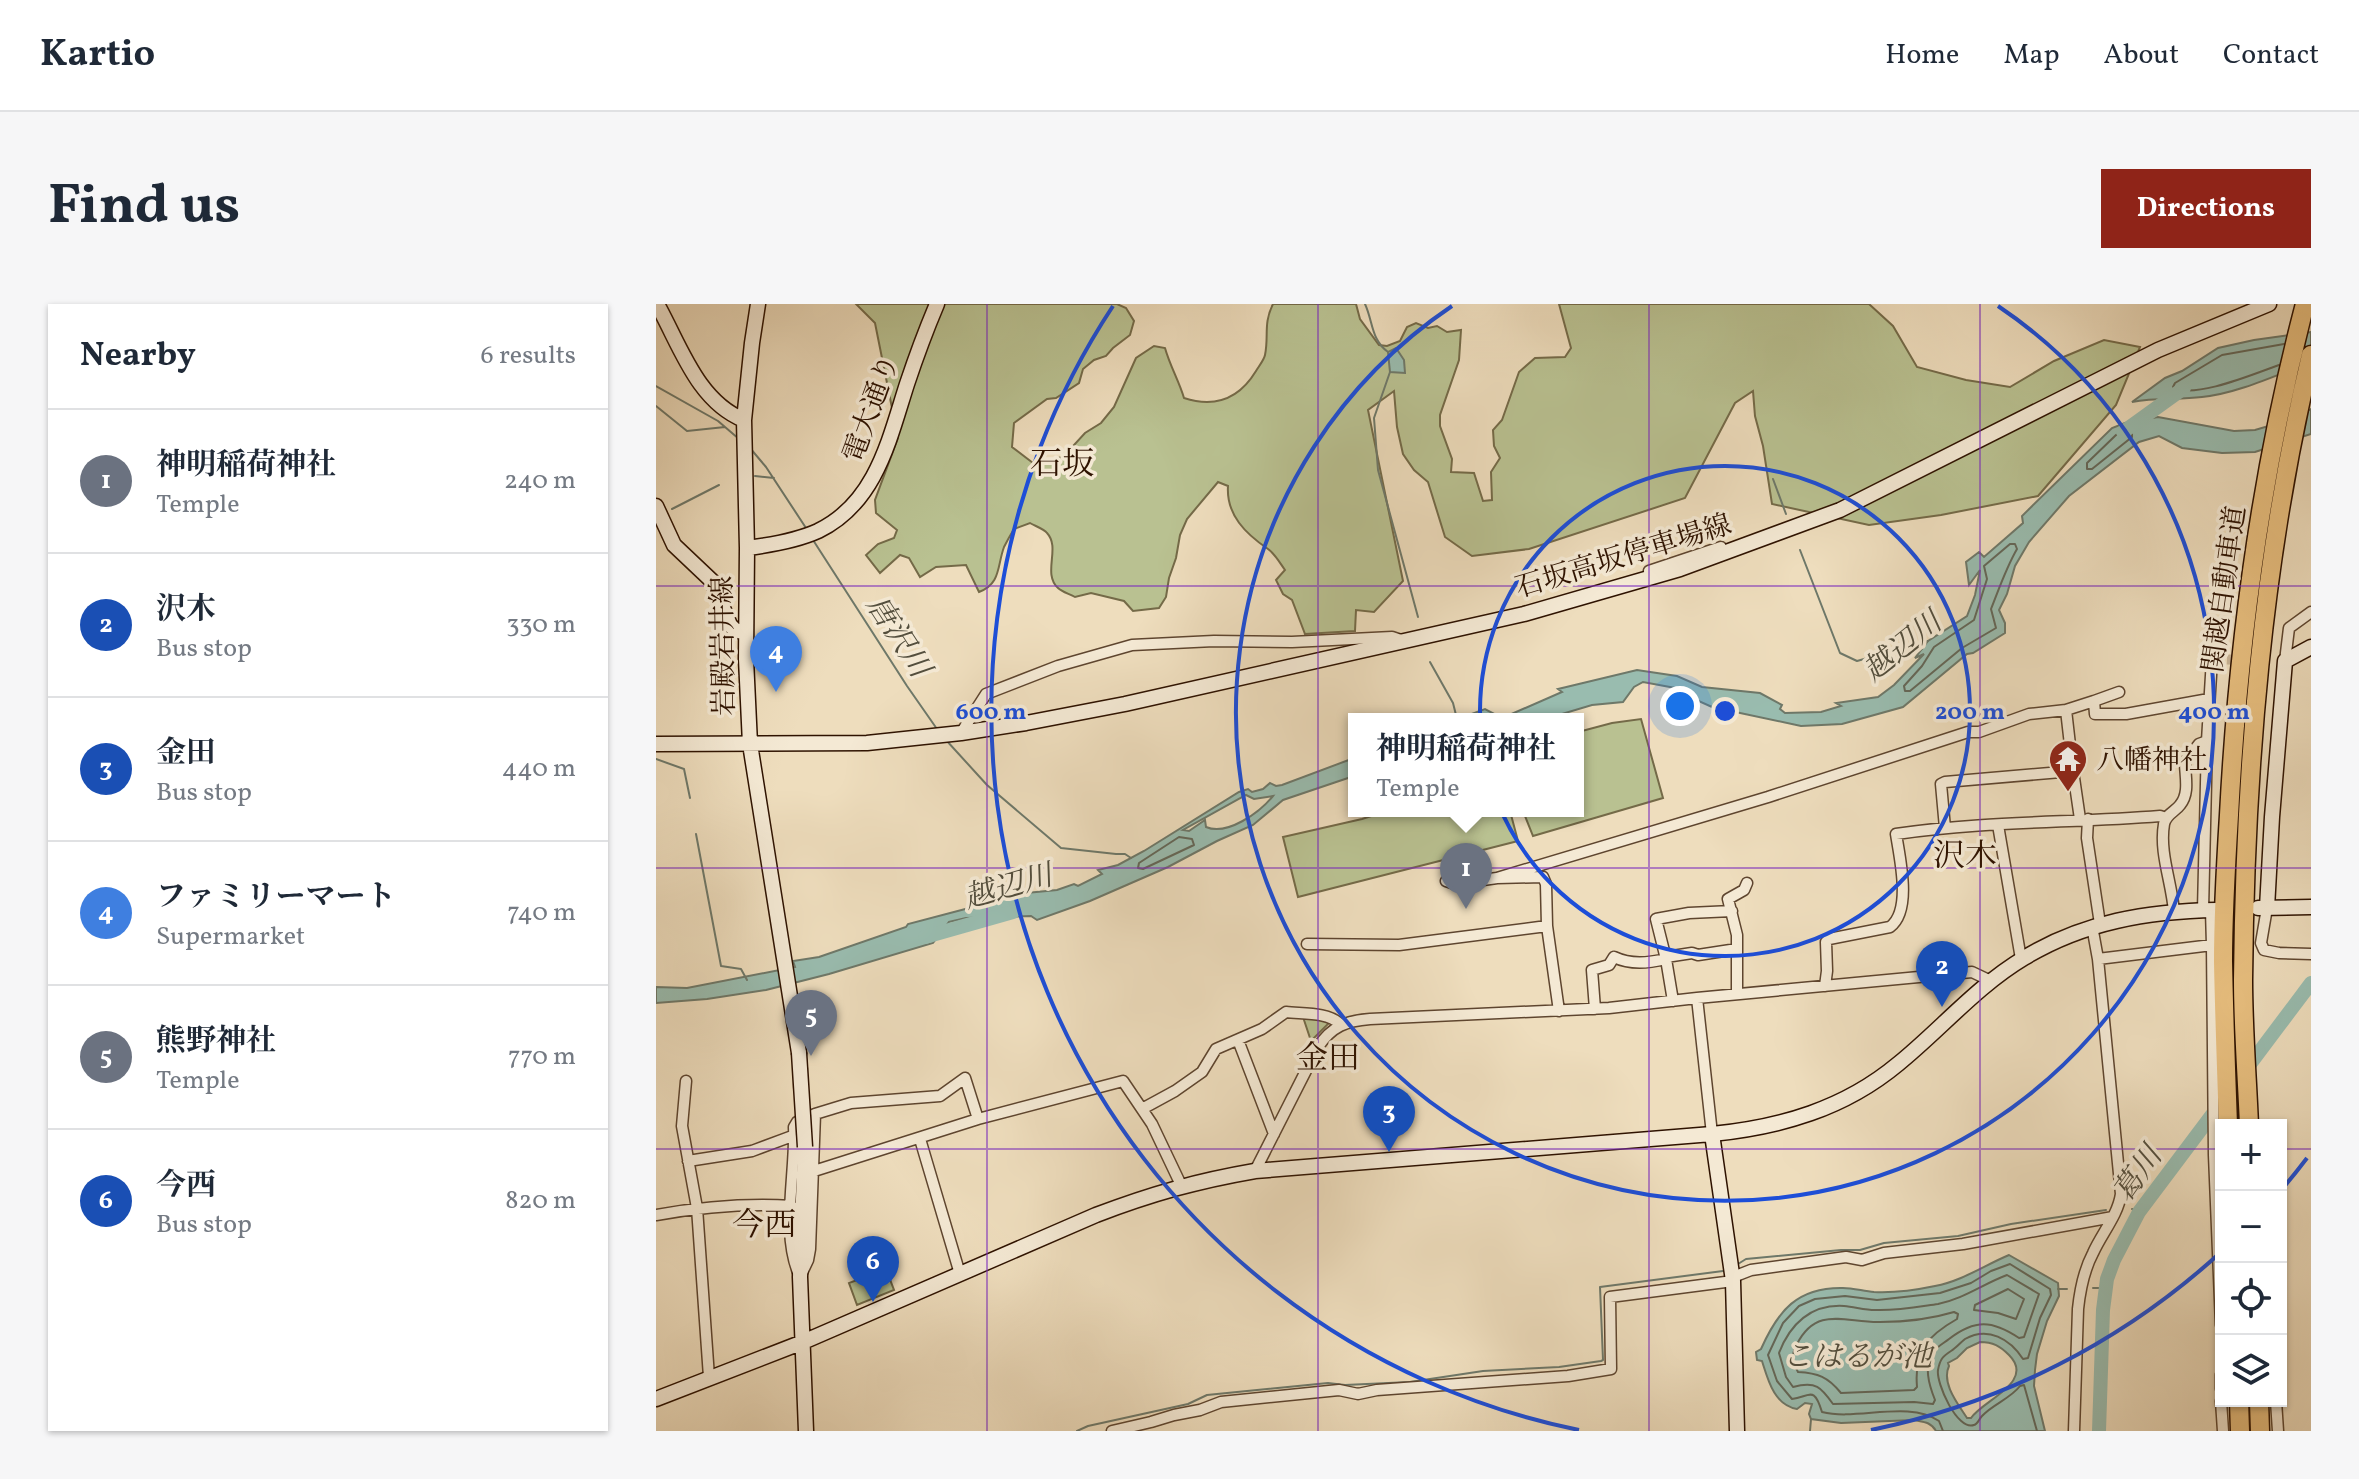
<!DOCTYPE html>
<html lang="en">
<head>
<meta charset="utf-8">
<style>
  :root { --surface:#fff; --page:#f6f6f7; --text:#1f2937; --muted:#747a83; --line:#e0e1e3; --accent:#8f2418 }
  body { margin:0; font-family:Vollkorn,"Noto Serif JP",serif; background:var(--page); color:var(--text) }
  .controls { position:absolute; right:24px; bottom:24px; display:grid; overflow:hidden; border-radius:0px; box-shadow:0 2px 6px #0004 }
  .controls button { width:72px; height:72px; display:grid; place-items:center; padding:0; border:0; border-bottom:2px solid var(--line); background:var(--surface); color:var(--text); font:40px sans-serif }
  .you { position:absolute; left:1024px; top:402px; width:28px; height:28px; margin:-20px; border:6px solid #fff; border-radius:50%; background:#1a73e8; box-shadow:0 0 0 12px #1a73e833 }
  .badge { display:grid; place-items:center; width:52px; height:52px; border-radius:50%; background:var(--accent); color:#fff; font-size:26px; font-weight:700 }
  .pin { position:absolute; translate:-50% -66px; filter:drop-shadow(0 2px 4px #0008) }
  .pin::after { content:''; position:absolute; top:42px; width:28px; height:24px; background:inherit; clip-path:polygon(0 0,100% 0,50% 100%) }
  .popup { position:absolute; left:692px; top:409px; width:236px; height:104px; box-sizing:border-box; display:grid; place-content:center; border-radius:0px; background:var(--surface); filter:drop-shadow(0 2px 6px #0005); font-size:26px; white-space:nowrap; color:var(--muted) }
  .popup b { font-size:30px; color:var(--text) }
  .popup::after { content:''; position:absolute; left:50%; top:100%; margin-left:-16px; border:16px solid transparent; border-top-color:var(--surface) }
  .list { margin:0; padding:0; list-style:none }
  h2 { display:flex; justify-content:space-between; align-items:center; height:104px; margin:0; padding:0 32px; font-size:34px }
  h2 small { font-size:26px; font-weight:400; color:var(--muted) }
  .list li { display:grid; grid-template-columns:52px 1fr auto; gap:24px; align-items:center; box-sizing:border-box; height:144px; padding:0 32px; border-top:2px solid var(--line) }
  .list b { display:block; font-size:30px; white-space:nowrap }
  .list p { margin:0; font-size:26px; white-space:nowrap; color:var(--muted) }
  .list em { font-size:26px; font-style:normal; color:var(--muted) }
  .icon { flex:none; width:44px; height:44px; fill:none; stroke:currentColor; stroke-width:2; stroke-linecap:round; stroke-linejoin:round }
  .map { position:relative; flex:none; width:1655px; height:1127px; overflow:hidden; border-radius:0px }
  header { display:flex; align-items:center; gap:48px; box-sizing:border-box; height:112px; padding:0 40px; background:var(--surface); border-bottom:2px solid var(--line) }
  header strong { font-size:38px }
  nav { display:flex; gap:44px; margin-inline-start:auto; font-size:28px }
  .intro { display:flex; align-items:center; justify-content:space-between; box-sizing:border-box; height:192px; padding:0 48px }
  h1 { margin:0; font-size:56px }
  .button { padding:20px 36px; border-radius:0px; background:var(--accent); color:#fff; font-size:28px; font-weight:700 }
  main { display:flex; gap:48px; padding:0 48px }
  aside { flex:1; background:var(--surface); border-radius:0px; box-shadow:0 2px 6px #0004 }
  .map>svg:first-child { display:block }
  .green { fill:#b9c191; stroke:#746a48; stroke-width:2 }
  .water { fill:#99bcaf; stroke:#6e7869; stroke-width:2; fill-rule:evenodd }
  .lines { fill:none; stroke-linecap:round; stroke-linejoin:round }
  .shore { stroke:#646758; stroke-width:2 }
  .stream { stroke:#6e7869; stroke-width:2 }
  .river { stroke:#99bcaf; stroke-width:14 }
  .street-tunnel { stroke:#c8b497; stroke-width:10; stroke-dasharray:10 5; stroke-linecap:butt }
  .street-casing { stroke:#5e452f; stroke-width:13 }
  .secondary-casing { stroke:#2e1200; stroke-width:17 }
  .highway-casing { stroke:#2e1200; stroke-width:21 }
  .street { stroke:#f4e9d4; stroke-width:10 }
  .secondary { stroke:#f4e9d4; stroke-width:14 }
  .highway { stroke:#e7be7e; stroke-width:18 }
  .secondary-bridge-casing { stroke:#2e1200; stroke-width:17; stroke-linecap:butt }
  .secondary-bridge { stroke:#f4e9d4; stroke-width:14 }
  .grid { fill:none; stroke:#7b2cbf; stroke-width:2; stroke-opacity:0.55 }
  .ring { fill:none; stroke:#1d4ed8; stroke-width:4 }
  .labels { text-anchor:middle; stroke-width:7; stroke-linejoin:round; paint-order:stroke }
  .street-label { font-size:28px; fill:#2e1200; stroke:#f4e9d4 }
  .poi-label { font-size:28px; fill:#2e1200; stroke:#f4e9d4; text-anchor:start }
  .water-label { font-size:30px; font-style:italic; fill:#534e3d; stroke:#f4e9d4 }
  .quarter-label { font-size:32px; fill:#2e1200; stroke:#f4e9d4 }
  .centre { fill:#1d4ed8; stroke:#f4e9d4; stroke-width:4 }
  .ring-label { font-size:24px; text-anchor:middle; font-weight:bold; fill:#1d4ed8; stroke:#f4e9d4; stroke-width:7; stroke-linejoin:round; paint-order:stroke }
</style>
</head>
<body>
<header>
<strong>Kartio</strong>
<nav><a>Home</a><a>Map</a><a>About</a><a>Contact</a></nav>
</header>
<div class="intro"><h1>Find us</h1><a class="button">Directions</a></div>
<main>
<aside>
<h2>Nearby<small>6 results</small></h2>
<ul class="list">
<li><span class="badge" style="background:#6b7280">1</span><div><b>神明稲荷神社</b><p>Temple</p></div><em>240 m</em></li>
<li><span class="badge" style="background:#1a4fb4">2</span><div><b>沢木</b><p>Bus stop</p></div><em>330 m</em></li>
<li><span class="badge" style="background:#1a4fb4">3</span><div><b>金田</b><p>Bus stop</p></div><em>440 m</em></li>
<li><span class="badge" style="background:#3f7fe0">4</span><div><b>ファミリーマート</b><p>Supermarket</p></div><em>740 m</em></li>
<li><span class="badge" style="background:#6b7280">5</span><div><b>熊野神社</b><p>Temple</p></div><em>770 m</em></li>
<li><span class="badge" style="background:#1a4fb4">6</span><div><b>今西</b><p>Bus stop</p></div><em>820 m</em></li>
</ul>
</aside>
<div class="map">
<svg width="1655" height="1127" viewBox="0 0 1655 1127">
  <rect width="100%" height="100%" fill="#eeddbd"/>
  <filter id="stains"><feTurbulence type="fractalNoise" baseFrequency=".0025" numOctaves="4"/><feColorMatrix values="0 0 0 0 .2 0 0 0 0 .09 0 0 0 0 .02 0 0 0 .5 -.17"/></filter>
  <radialGradient id="worn" r=".72"><stop offset=".6" stop-color="#630" stop-opacity="0"/><stop offset="1" stop-color="#630" stop-opacity=".3"/></radialGradient>
  <!-- green -->
  <path class="green" d="M200 0H461L470 4 478 17 474 31 457 44 450 52 438 56 427 65 423 79 400 94 391 95 358 119 356 143 377 159 395 157 408 152 429 129 445 119 458 103 480 54 498 42 509 44C514 62 523 77 528 94 559 104 583 95 600 67 603 62 608 56 609 51 613 32 607 20 617 0H700L704 15 723 41 731 42 744 37 751 23 760 19 772 24 781 22 791 28 805 26 803 56 784 111V122L796 155 795 168 818 169 827 197 836 196 835 168 844 154 838 142 837 126 846 116 863 68 879 54 909 53 915 44 903 0H1213L1237 22 1261 63 1310 76 1354 83 1398 57 1448 36 1484 43 1460 101 1382 192 1285 211 1213 221 1116 200 1107 142 1099 112 1097 87 1079 99 1029 194 873 245 816 252 789 233 772 178 758 166 747 150 741 123 738 87 712 106 747 277 718 308 700 306 699 327 649 330 636 296 627 290 620 276 629 266C624 259 619 250 612 245 590 230 570 211 572 182L562 178 531 215 524 231 520 254 513 274 510 293 503 304 477 307 468 297 435 289 419 293C414 290 406 288 402 284 386 269 405 244 391 229 388 225 379 222 374 219L358 225C355 230 351 237 348 243 341 262 345 280 323 288L310 261 280 263 264 273 253 254 244 251 224 269 210 251 222 240 238 234 241 226 220 209 219 196 242 134 219 19Z
    M985 415 1007 494 877 532 867 507H922V428L956 419Z
    M731 507H854L862 537 642 593 627 533 706 515Z
    M650 713 675 717 655 737 648 716Z
    M230 965 238 986 201 1001 193 979Z"/>
  <!-- water -->
  <path class="water" d="M1655 28V58C1620 71 1583 89 1546 93 1522 96 1500 93 1476 98L1509 74 1526 67 1562 44 1598 36Z
    M740 44 748 56 749 69 734 68 732 48Z
    M1655 105V130L1599 148 1566 149 1526 144 1503 132 1483 138 1413 192 1373 238 1359 262 1351 290 1343 306 1349 319V329L1317 349 1311 350 1247 403 1186 420 1145 422 1056 403 1038 395 1030 386 987 378 978 383 967 398 936 401 899 412 898 415H802L829 405 842 412H851L906 388 902 385 981 366 1021 372 1046 383 1104 389 1126 401 1124 405 1129 409 1165 408 1185 402 1180 399 1222 393 1238 381 1268 350 1259 354 1272 337 1311 312 1319 291 1324 266 1313 281 1310 258 1323 248 1328 253 1367 219 1366 212 1456 124 1469 119 1502 113 1578 127 1599 126 1633 116Z
    M698 454V472L627 496 597 521 561 537 512 563 434 597 381 616 375 612 310 614 293 618 277 639 173 670 110 686 51 695 0 699V683L31 684 139 663 137 657 163 653 250 623 252 620 370 589 401 586 418 580 422 582 446 570 442 566 462 561 488 547 583 488 592 485 596 488 607 485 614 479 620 482 626 481ZM590 491 598 495 617 492C603 509 571 532 550 523L549 516 533 527 527 526Z
    M1353 951 1402 979 1403 992 1391 1017 1381 1050 1379 1066 1378 1082 1389 1127H1280C1275 1118 1268 1118 1258 1116L1185 1119 1155 1115 1153 1110 1156 1100 1149 1099 1141 1105C1118 1101 1112 1076 1106 1057L1101 1056 1100 1048 1105 1045C1122 1007 1141 983 1187 984 1197 984 1207 987 1218 988 1238 989 1260 986 1279 982 1306 977 1329 961 1353 951ZM1324 1038C1337 1038 1344 1042 1353 1051 1380 1078 1327 1096 1315 1114H1311C1302 1100 1285 1079 1293 1062L1292 1059 1301 1054 1311 1044Z"/>
  <g class="lines">
    <!-- shore -->
    <path class="shore" d="M1623 61C1600 69 1537 96 1517 83L1519 79 1566 51 1628 40
      M1471 127 1476 128V133L1436 165H1431V159L1460 131Z
      M1354 240H1359L1361 245C1350 264 1343 285 1335 305L1340 324 1306 344 1254 387H1249L1248 382 1266 362 1278 343 1318 316 1331 275 1328 262Z
      M523 533 536 535 538 541 487 565 482 564 483 559Z
      M1351 971 1383 990 1368 1033 1363 1034C1336 1016 1319 1015 1293 1035 1288 1039 1282 1042 1278 1047 1267 1062 1273 1081 1279 1096L1277 1100 1258 1098 1177 1100C1165 1083 1160 1077 1137 1083L1130 1073 1123 1049C1134 1020 1155 1000 1188 1002 1199 1003 1209 1006 1219 1006 1240 1007 1261 1003 1282 1000 1307 995 1327 980 1351 971Z
      M1352 985 1368 995 1360 1015 1342 1009 1318 1006 1319 1001Z
      M1298 1008 1302 1010 1301 1015C1271 1032 1258 1047 1261 1083L1258 1086 1185 1089C1172 1073 1162 1069 1142 1068 1136 1057 1135 1051 1141 1040 1161 1001 1190 1019 1224 1018 1248 1018 1275 1015 1298 1008Z
      M1287 1127 1283 1117C1252 1096 1201 1117 1166 1108 1158 1082 1155 1092 1136 1095L1121 1077 1112 1051 1127 1019 1143 1002 1159 995 1189 992 1221 996 1284 989 1315 979 1335 967 1354 960 1394 985 1395 991 1384 1014 1372 1054 1367 1055C1354 1035 1332 1022 1309 1035 1304 1039 1300 1044 1295 1047 1287 1052 1284 1055 1282 1066 1280 1079 1301 1127 1318 1121 1322 1120 1323 1115 1326 1112 1337 1100 1354 1095 1364 1082L1368 1081 1381 1127"/>
    <!-- stream -->
    <path class="stream" d="M709 0C717 17 715 36 732 48
      M734 68 718 114 722 166 762 313
      M0 82 62 117 83 135
      M0 102 31 127 69 123
      M94 144 110 163 150 224
      M99 172 118 174
      M1117 175 1130 210
      M16 205 63 181
      M157 236 251 382 281 425
      M1144 246 1184 349 1201 357 1272 337
      M774 358 797 399 801 415
      M290 436 331 481 405 544 460 550H469L475 554
      M0 455 28 465 34 494
      M40 530 65 662 85 665 91 676
      M1476 905 1483 908
      M1082 960 1090 955 1185 946H1204L1228 939 1302 932 1355 920 1450 906
      M1437 984H1450
      M1402 985H1411
      M421 1127 432 1122 532 1100 551 1091 672 1079 689 1081 754 1078 827 1067 903 1063 945 1057 947 1056 944 983 1067 967
      M1154 1127 1155 1115"/>
    <!-- river -->
    <path class="river" d="M1467 128 1528 84
      M269 633 357 608
      M1443 1127 1447 1006 1451 975 1458 956 1483 908 1655 679"/>
    <!-- street-tunnel -->
    <path class="street-tunnel" d="M1556 355 1587 356"/>
    <defs>
      <path id="street" d="M993 267 1065 243
        M1629 357 1633 324 1655 308
        M1438 397 1463 388
        M305 429 330 390 402 362 476 341 558 337 636 338 736 333 748 337
        M1417 467 1410 406 1438 397 1439 410H1470L1553 395
        M1432 515 1431 534 1444 620
        M1342 521 1365 655
        M1289 524 1285 480 1289 478 1417 467 1424 515
        M841 574 1112 493 1312 428H1323L1373 410 1410 406
        M790 577 799 580 841 574 887 573 890 580 891 622 903 707
        M1611 604 1605 639 1608 646 1623 649 1655 650
        M1547 606 1551 437
        M1518 608C1516 579 1503 549 1508 520 1510 510 1519 508 1524 501 1534 489 1529 472 1529 458L1543 440 1551 437 1556 355
        M651 640 743 641 891 622
        M1556 641 1558 851 1565 1021
        M1010 653 1036 649 1042 651 1081 645
        M1442 655 1556 641 1555 606
        M1169 682 1171 667 1170 638 1173 635 1234 623C1256 607 1244 555 1240 530 1327 517 1416 519 1504 512L1510 514
        M1081 690V631L1072 595 1088 586 1091 579
        M1041 694 1056 830
        M1017 697 1010 655 1000 615 1033 609 1076 607
        M939 705 936 666 953 661 958 653C975 661 992 659 1010 655
        M582 736 618 830
        M30 777 26 822 41 904 53 1073
        M486 805 519 787 546 768 560 745 606 725 630 708C647 710 672 708 684 720
        M159 810 154 945 152 956 144 973C124 930 140 870 138 823L141 818 159 810 195 799 284 792 309 774 322 815
        M264 835 304 970
        M32 857 96 847 139 831
        M158 867 322 815 467 777 496 820 525 881
        M599 867 662 743C676 722 690 717 714 715L953 704 1041 694 1316 668 1335 677
        M0 911C46 903 89 899 136 902
        M1077 973 1095 966 1190 953 1206 956 1228 949 1307 940 1457 913
        M1565 1071V1085
        M1565 1097 1567 1127
        M1620 1097 1622 1127
        M456 1127 495 1118 518 1111 544 1106 565 1098 683 1086 702 1090 721 1086 912 1072 955 1065 954 993 1077 977
        M1418 1127 1422 1005C1424 986 1428 966 1437 949 1446 929 1462 911 1465 890L1442 655 1436 622"/>
      <path id="secondary" d="M1 0C24 41 41 97 88 116L91 244 90 355 94 440 143 749
        M88 116 96 39 102 0
        M0 202 18 241 56 277 74 321 79 326 90 329
        M91 244C115 241 140 237 162 227 220 199 233 136 251 80 260 53 270 26 281 0
        M0 440 211 439 305 429 370 419 469 400 868 310 1024 265 1184 206 1502 46 1613 0
        M1602 604 1655 603
        M1611 604 1616 513 1629 357 1655 343
        M1056 830 1077 977 1081 1127
        M149 843 144 973 150 1127
        M0 1095 147 1038 440 911C495 890 541 877 599 867L1056 830C1125 823 1188 805 1242 760 1284 726 1321 682 1368 654 1427 618 1492 607 1561 606"/>
      <path id="highway" d="M1572 821C1570 766 1568 711 1567 657 1567 608 1570 559 1573 511 1582 339 1605 167 1649 0
        M1593 821C1591 773 1587 724 1587 676 1589 465 1606 256 1655 51
        M1583 1097 1584 1127
        M1603 1097 1604 1127"/>
    </defs>
    <!-- street casing -->
    <use href="#street" class="street-casing"/>
    <!-- secondary casing -->
    <use href="#secondary" class="secondary-casing"/>
    <!-- highway casing -->
    <use href="#highway" class="highway-casing"/>
    <!-- street -->
    <use href="#street" class="street"/>
    <!-- secondary -->
    <use href="#secondary" class="secondary"/>
    <!-- highway -->
    <use href="#highway" class="highway"/>
    <defs>
      <path id="secondary-bridge" d="M143 749 149 843"/>
    </defs>
    <!-- secondary-bridge casing -->
    <use href="#secondary-bridge" class="secondary-bridge-casing"/>
    <!-- secondary-bridge -->
    <use href="#secondary-bridge" class="secondary-bridge"/>
  </g>
  <!-- grid -->
  <path class="grid" d="M331 0V1127M662 0V1127M993 0V1127M1324 0V1127M0 282H1655M0 564H1655M0 845H1565M1625 845H1655"/>
  <!-- distance rings -->
  <g class="ring">
    <circle cx="1069" cy="407" r="245"/>
    <path d="M1342 2A489 489 0 1 1 796 2"/>
    <path d="M1651 854A734 734 0 0 1 1627 884M1565 948A734 734 0 0 1 1215 1126M923 1126A734 734 0 0 1 457 2"/>
  </g>
  <!-- icons -->
  <defs>
    <symbol id="temple-pin" viewBox="-11 -11 22 30"><path d="M0 17L-7.5 6A9.5 9.5 0 1 1 7.5 6Z" fill="#8f2418" stroke="#f4e9d4"/><path d="M0-6L5-2H3V0L6.5 2.5H4V6H1.5V3h-3V6H-4V2.5H-6.5L-3 0V-2H-5Z" fill="#fff"/></symbol>
  </defs>
  <g fill-rule="evenodd">
    <use href="#temple-pin" x="1390" y="433" width="44" height="60"/>
  </g>
  <g class="labels">
    <!-- street labels -->
    <g class="street-label">
      <text transform="translate(214 104) rotate(-70)" y="10">電大通り</text>
      <text transform="translate(967 251) rotate(-17)" y="10">石坂高坂停車場線</text>
      <text transform="translate(1567 285) rotate(-82)" y="10">関越自動車道</text>
      <text transform="translate(66 342) rotate(-91)" y="10">岩殿岩井線</text>
    </g>
    <!-- poi labels -->
    <g class="poi-label">
      <text x="1440" y="465">八幡神社</text>
    </g>
    <!-- water labels -->
    <g class="water-label">
      <text transform="translate(243 332) rotate(57)" y="10">唐沢川</text>
      <text transform="translate(1246 342) rotate(-39)" y="10">越辺川</text>
      <text transform="translate(352 582) rotate(-16)" y="10">越辺川</text>
      <text transform="translate(1481 870) rotate(-55)" y="10">葛川</text>
      <text x="1201" y="1062">こはるが池</text>
    </g>
    <!-- quarter labels -->
    <g class="quarter-label">
      <text x="406" y="170">石坂</text>
      <text x="1309" y="562">沢木</text>
      <text x="672" y="764">金田</text>
      <text x="108" y="931">今西</text>
    </g>
  </g>
  <circle cx="1069" cy="407" r="12" class="centre"/>
  <g class="ring-label">
    <text x="1314" y="415">200 m</text>
    <text x="1558" y="415">400 m</text>
    <text x="335" y="415">600 m</text>
  </g>
  <rect width="100%" height="100%" filter="url(#stains)"/>
  <rect width="100%" height="100%" fill="url(#worn)"/>
</svg>
<div class="controls">
<button>+</button>
<button>−</button>
<button><svg class="icon" aria-label="locate" viewBox="0 0 24 24"><circle cx="12" cy="12" r="6"/><path d="M12 2v4M12 18v4M2 12h4M18 12h4"/></svg></button>
<button><svg class="icon" aria-label="layers" viewBox="0 0 24 24"><path d="M12 4l9 5-9 5-9-5zM3 14l9 5 9-5"/></svg></button>
</div>
<div class="you"></div>
<div class="pin badge" style="left:810px;top:605px;background:#6b7280">1</div>
<div class="popup"><b>神明稲荷神社</b>Temple</div>
<div class="pin badge" style="left:1286px;top:703px;background:#1a4fb4">2</div>
<div class="pin badge" style="left:733px;top:848px;background:#1a4fb4">3</div>
<div class="pin badge" style="left:120px;top:388px;background:#3f7fe0">4</div>
<div class="pin badge" style="left:155px;top:752px;background:#6b7280">5</div>
<div class="pin badge" style="left:217px;top:998px;background:#1a4fb4">6</div>
</div>
</main>
</body>
</html>
